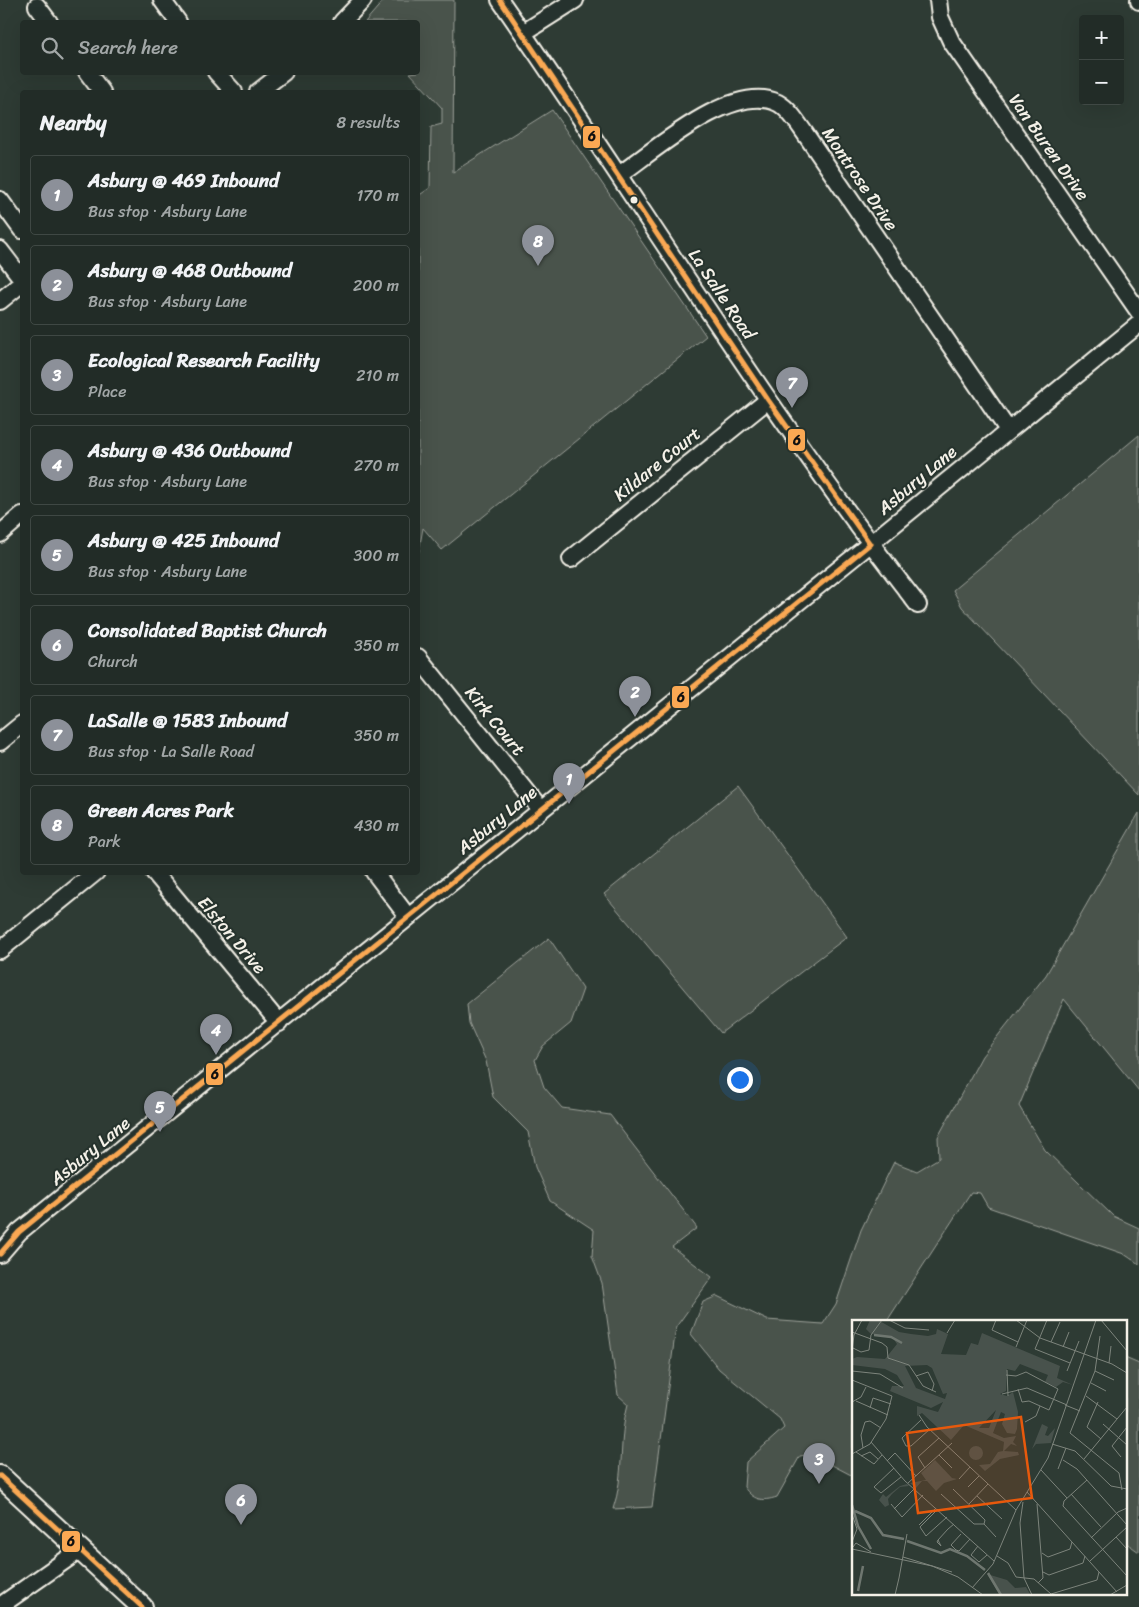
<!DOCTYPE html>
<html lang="en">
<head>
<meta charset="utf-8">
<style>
  :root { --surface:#222c27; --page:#2e3833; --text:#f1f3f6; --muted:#a2a7a7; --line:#3f4844; --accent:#8c9099 }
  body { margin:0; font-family:Sriracha,sans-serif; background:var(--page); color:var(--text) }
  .controls { position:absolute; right:15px; top:15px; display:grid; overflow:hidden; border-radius:5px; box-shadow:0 5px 20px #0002 }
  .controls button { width:45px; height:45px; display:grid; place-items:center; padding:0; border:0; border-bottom:1px solid var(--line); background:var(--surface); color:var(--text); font:25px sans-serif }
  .you { position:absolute; left:739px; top:1079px; width:18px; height:18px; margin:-12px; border:4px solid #fff; border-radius:50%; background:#1a73e8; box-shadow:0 0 0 8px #1a73e833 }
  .badge { display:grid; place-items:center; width:32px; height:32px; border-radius:50%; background:var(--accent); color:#fff; font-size:16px; font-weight:700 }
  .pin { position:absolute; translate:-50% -41px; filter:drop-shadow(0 1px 2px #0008) }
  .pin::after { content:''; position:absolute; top:26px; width:18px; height:15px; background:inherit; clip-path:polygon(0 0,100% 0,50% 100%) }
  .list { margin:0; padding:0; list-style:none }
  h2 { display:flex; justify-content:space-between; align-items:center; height:65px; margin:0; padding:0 20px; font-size:21px }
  h2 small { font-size:16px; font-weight:400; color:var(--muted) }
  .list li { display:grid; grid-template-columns:32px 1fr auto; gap:15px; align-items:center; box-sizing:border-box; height:80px; margin:0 10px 10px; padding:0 10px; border:1px solid var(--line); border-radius:5px }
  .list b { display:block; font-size:19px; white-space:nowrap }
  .list p { margin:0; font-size:16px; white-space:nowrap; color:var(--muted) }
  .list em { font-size:16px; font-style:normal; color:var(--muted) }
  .icon { flex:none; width:28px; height:28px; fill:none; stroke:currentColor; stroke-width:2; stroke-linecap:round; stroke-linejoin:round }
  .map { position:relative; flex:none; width:1139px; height:1607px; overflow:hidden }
  .search { position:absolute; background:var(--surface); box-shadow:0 5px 20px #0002; left:20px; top:20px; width:400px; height:55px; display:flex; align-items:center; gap:12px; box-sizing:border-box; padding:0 18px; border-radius:5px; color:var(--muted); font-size:19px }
  .panel { position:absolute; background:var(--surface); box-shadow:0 5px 20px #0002; left:20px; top:90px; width:400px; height:785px; border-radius:5px }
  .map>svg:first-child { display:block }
  .green { fill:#48524c; stroke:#9ea29a }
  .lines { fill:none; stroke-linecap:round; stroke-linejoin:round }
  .minor-casing { stroke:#f4f1e8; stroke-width:20 }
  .major-casing { stroke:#f4f1e8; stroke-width:24 }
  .minor { stroke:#26332d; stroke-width:16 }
  .major { stroke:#26332d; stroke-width:20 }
  .bus-1-casing { stroke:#26332d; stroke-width:9 }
  .bus-1 { stroke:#faa853; stroke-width:5 }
  .bus-dot { fill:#f4f1e8; stroke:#26332d; stroke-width:2 }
  .labels { text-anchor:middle; stroke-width:4; stroke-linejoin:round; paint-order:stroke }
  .street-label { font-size:18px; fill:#f4f1e8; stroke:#26332d }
  .inset-river { fill:none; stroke:#6f7770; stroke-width:2.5 }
  .inset-road { fill:none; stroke:#7d847c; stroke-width:1 }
  .view { fill:#e8590c; fill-opacity:0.15; stroke:#e8590c; stroke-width:2.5 }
  .inset-edge { fill:none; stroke:#f4f1e8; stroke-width:2.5 }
  .line-badge { stroke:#26332d; stroke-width:2 }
  .pale-badge-label { font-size:14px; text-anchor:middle; font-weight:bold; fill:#111 }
</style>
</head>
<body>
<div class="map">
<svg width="1139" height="1607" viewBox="0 0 1139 1607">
  <rect width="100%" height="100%" fill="#2e3b34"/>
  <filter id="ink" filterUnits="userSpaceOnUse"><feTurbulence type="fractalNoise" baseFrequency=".02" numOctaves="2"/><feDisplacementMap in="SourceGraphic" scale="10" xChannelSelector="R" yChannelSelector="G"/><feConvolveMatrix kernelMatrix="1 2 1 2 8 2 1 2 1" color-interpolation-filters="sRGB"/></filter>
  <g filter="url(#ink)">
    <!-- green -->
    <path class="green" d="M384 0H454L453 172 552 110 706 336 442 550 423 528 418 556V196L430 188 431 127 442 124V108L410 73 418 72V22H365Z
      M1139 435V795L962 607 953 590Z
      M738 786 847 937 721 1033 604 894Z
      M1139 813V1091L1064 999 1019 1106 1045 1150 1113 1216 1139 1228V1264L1124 1254 988 1207 980 1193 971 1192 887 1321H853V1476L811 1454 800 1456 777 1497C762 1502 753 1500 744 1487L746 1462 784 1428 780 1419 719 1369 691 1334 703 1302 717 1296 767 1320 823 1324 836 1304 861 1230 894 1162 917 1171 939 1158 938 1137 982 1056 1046 975Z
      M549 938 583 989 571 1023 543 1046 535 1060 544 1087 562 1108 610 1115 697 1228 672 1247 712 1277 676 1327 652 1507 613 1509C625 1475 618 1439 628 1404L618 1395 602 1283 592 1256 594 1230 550 1201 535 1167 528 1132 493 1097 486 1061 469 1023 467 1004Z
      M1125 1358 1139 1364V1552L1125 1542Z"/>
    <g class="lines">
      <defs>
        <path id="minor" d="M162 0 178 22
          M500 0C640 201 767 412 918 605
          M938 0 940 17 951 41 1139 312
          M1139 0V1
          M37 6 49 22
          M342 22 363 0
          M523 33 575 0
          M87 72 102 92
          M216 72 234 92
          M258 92 284 72
          M619 175C655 150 733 81 778 103 789 109 797 122 804 132L1008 430
          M0 200 22 230
          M0 250 22 279
          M0 301 22 283
          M0 534 22 515
          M571 559 768 400
          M418 657 541 810
          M0 742 22 724
          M154 872 279 1023
          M374 872 408 917
          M0 950 96 872
          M0 1254 19 1232 870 544 1139 324
          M0 1606 80 1550"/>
        <path id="major" d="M0 1476 142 1607"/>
      </defs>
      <!-- minor casing -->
      <use href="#minor" class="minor-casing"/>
      <!-- major casing -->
      <use href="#major" class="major-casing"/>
      <!-- minor -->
      <use href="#minor" class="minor"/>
      <!-- major -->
      <use href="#major" class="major"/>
      <defs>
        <path id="bus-1" d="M500 0 768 400 870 544
          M0 1254 19 1232 870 544
          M0 1476 142 1607"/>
      </defs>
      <!-- bus-1 casing -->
      <use href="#bus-1" class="bus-1-casing"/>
      <!-- bus-1 -->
      <use href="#bus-1" class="bus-1"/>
    </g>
  </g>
  <!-- markers -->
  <circle class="bus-dot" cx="634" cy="200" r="4.5"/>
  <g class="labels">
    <!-- street labels -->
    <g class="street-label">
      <text transform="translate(1049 147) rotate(55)" y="6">Van Buren Drive</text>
      <text transform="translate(860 179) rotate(56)" y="6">Montrose Drive</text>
      <text transform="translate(722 294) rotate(56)" y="6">La Salle Road</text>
      <text transform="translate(657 464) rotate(-39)" y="6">Kildare Court</text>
      <text transform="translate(917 480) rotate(-40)" y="6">Asbury Lane</text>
      <text transform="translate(495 721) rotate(51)" y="6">Kirk Court</text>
      <text transform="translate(497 820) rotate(-39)" y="6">Asbury Lane</text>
      <text transform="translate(232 935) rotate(50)" y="6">Elston Drive</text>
      <text transform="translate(90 1151) rotate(-39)" y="6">Asbury Lane</text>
    </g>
  </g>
  <!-- overview -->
  <g transform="translate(852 1320)">
    <rect width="275" height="275" fill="#2e3b34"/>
    <path d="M18 0H26L47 12 59 14 76 16 84 14 85 9 96 14 89 34 114 35 119 23 126 25 130 13 208 46 205 58 221 65 211 62 204 67 193 62 196 55 168 44 163 51 155 49 154 71 148 74 155 76 161 72 166 92 165 109 163 114 155 113 150 104 153 94 149 92 141 113 152 118 164 116 161 122 165 126 159 124 152 131 166 132 167 135 148 139 133 151 127 145 138 144 146 132 151 131 152 122 112 105 99 120 70 93 65 96V86L86 92 91 82 79 88 62 81 38 71 40 66H52L45 55 33 49 0 45V39L5 37 33 39 45 24 40 17 19 14 14 9ZM75 45 80 48 91 74 95 73 93 79 64 68 53 46ZM144 90 137 108H127ZM190 104 196 107 193 115 196 116 203 108 199 123 184 124 180 129ZM117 133a7 7 0 1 1 14 0a7 7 0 1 1-14 0ZM83 140 100 158 105 159 92 163 84 171 75 161H70L64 168 58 163 74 160 69 153ZM55 164 57 166 48 167 40 174 36 179 37 185 33 187 27 180 31 174 34 177 48 166ZM135 254 155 260 163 268 174 267 178 274 148 275Z" fill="#48524c" fill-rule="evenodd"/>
    <path class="inset-river" d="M22 15 39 17 50 23M0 185 6 206 19 229M3 191 19 198 31 215 52 219M55 221 89 233 98 229 115 236 133 250M136 253 149 275M6 271 11 246"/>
    <path class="inset-road" d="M37 0 53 8 77 10M144 0 140 10 166 22M164 0 188 18 260 44 275 53M195 0 183 29 218 43M249 0 275 31M0 12 30 23 35 27 36 38 57 45 71 66 84 72M95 13 103 0M248 16 243 51 218 113 267 153 270 170M199 22 208 2M164 27 175 0M211 27 217 12M1 28 9 32 17 30 19 15 30 0M0 31 2 15 10 0M257 43 259 26M155 50 156 76M0 51 28 54 51 68M215 51 227 21M243 51 262 60M154 55 164 56 174 52 206 69 197 90 177 81 170 82 166 69M64 56 76 52 82 64 80 71M0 60 40 76 34 99 18 124 0 134M239 63 254 71M150 74 175 68 215 85M234 76 265 99M4 81 36 95M0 82 9 77 14 67M246 82 235 107 249 119M213 85 228 91M18 88 21 78 39 84M67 95 75 107 164 190M69 100 50 118 54 126H59L78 109M173 102 184 96 188 86M251 104 275 125M19 122 53 161 142 241M200 124 223 131 259 166 275 169M11 128 9 115 13 102 18 101 29 108M4 132 22 144 30 135M87 135 100 148M9 136 18 132 26 139M269 137 260 126 275 107M232 139 275 87M211 140 225 149 275 205M35 141 43 133 64 156M42 148 22 167 29 173 49 157M73 148 66 137 87 118M206 149 214 128M189 150 215 178M107 159 118 147M235 160 212 181 211 186 275 256M56 163 100 123M116 167 127 156M175 172 265 272M89 174 122 204H132L133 200 101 169M219 174 249 207M125 176 150 199M171 182 168 203 172 258 180 275M39 184 50 197 71 175M117 184 136 164M185 184 191 258 186 263M42 189 63 168M86 189 68 207 74 216 95 197M0 194 5 209 0 222M132 204 144 217M67 205 84 188M109 214 99 225 104 230 107 231 118 219M264 217 275 229M239 218 266 192 275 188M86 220 89 226 85 222 86 220 96 209 102 204M126 226 119 235 127 242 135 235M1 227 4 223 19 232M0 229 80 246 106 257 131 275M190 233 196 237 218 229 220 222M145 236 156 243 164 257 182 259 199 274 245 260 247 252M51 237 100 252M238 241 275 207M191 252 197 255 231 243 233 236M47 258 55 214M120 268 141 244 164 190 196 138 244 0M43 275 47 258M258 275 275 265"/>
    <path class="view" d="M169 97 180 178 66 193 55 113Z"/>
    <rect width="275" height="275" class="inset-edge"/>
  </g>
  <g class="line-badge">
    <rect x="582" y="125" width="19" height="24" rx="5" fill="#faa853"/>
    <rect x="787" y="428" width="19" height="24" rx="5" fill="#faa853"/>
    <rect x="671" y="685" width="19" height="24" rx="5" fill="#faa853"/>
    <rect x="205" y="1062" width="19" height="24" rx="5" fill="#faa853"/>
    <rect x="61" y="1530" width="20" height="23" rx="5" fill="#faa853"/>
  </g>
  <g class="pale-badge-label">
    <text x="592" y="141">6</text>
    <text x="797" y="445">6</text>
    <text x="681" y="702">6</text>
    <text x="215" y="1079">6</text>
    <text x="71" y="1546">6</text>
  </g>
</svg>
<div class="controls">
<button>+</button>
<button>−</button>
</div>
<div class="you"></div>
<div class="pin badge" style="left:569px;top:804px">1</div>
<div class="pin badge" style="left:635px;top:717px">2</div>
<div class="pin badge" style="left:819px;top:1484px">3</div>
<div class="pin badge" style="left:216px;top:1055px">4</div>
<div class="pin badge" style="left:160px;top:1132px">5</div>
<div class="pin badge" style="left:241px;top:1525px">6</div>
<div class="pin badge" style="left:792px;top:408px">7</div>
<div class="pin badge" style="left:538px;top:266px">8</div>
<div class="search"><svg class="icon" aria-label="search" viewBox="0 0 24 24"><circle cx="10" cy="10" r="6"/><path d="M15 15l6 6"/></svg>Search here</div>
<section class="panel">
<h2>Nearby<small>8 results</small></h2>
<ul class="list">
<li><span class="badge">1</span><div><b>Asbury @ 469 Inbound</b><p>Bus stop · Asbury Lane</p></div><em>170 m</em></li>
<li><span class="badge">2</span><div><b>Asbury @ 468 Outbound</b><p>Bus stop · Asbury Lane</p></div><em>200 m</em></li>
<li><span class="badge">3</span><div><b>Ecological Research Facility</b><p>Place</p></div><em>210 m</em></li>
<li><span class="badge">4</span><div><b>Asbury @ 436 Outbound</b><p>Bus stop · Asbury Lane</p></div><em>270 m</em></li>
<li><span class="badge">5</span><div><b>Asbury @ 425 Inbound</b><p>Bus stop · Asbury Lane</p></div><em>300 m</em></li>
<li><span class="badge">6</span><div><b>Consolidated Baptist Church</b><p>Church</p></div><em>350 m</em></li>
<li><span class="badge">7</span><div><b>LaSalle @ 1583 Inbound</b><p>Bus stop · La Salle Road</p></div><em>350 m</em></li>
<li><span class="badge">8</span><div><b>Green Acres Park</b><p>Park</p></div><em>430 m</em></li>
</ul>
</section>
</div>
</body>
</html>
